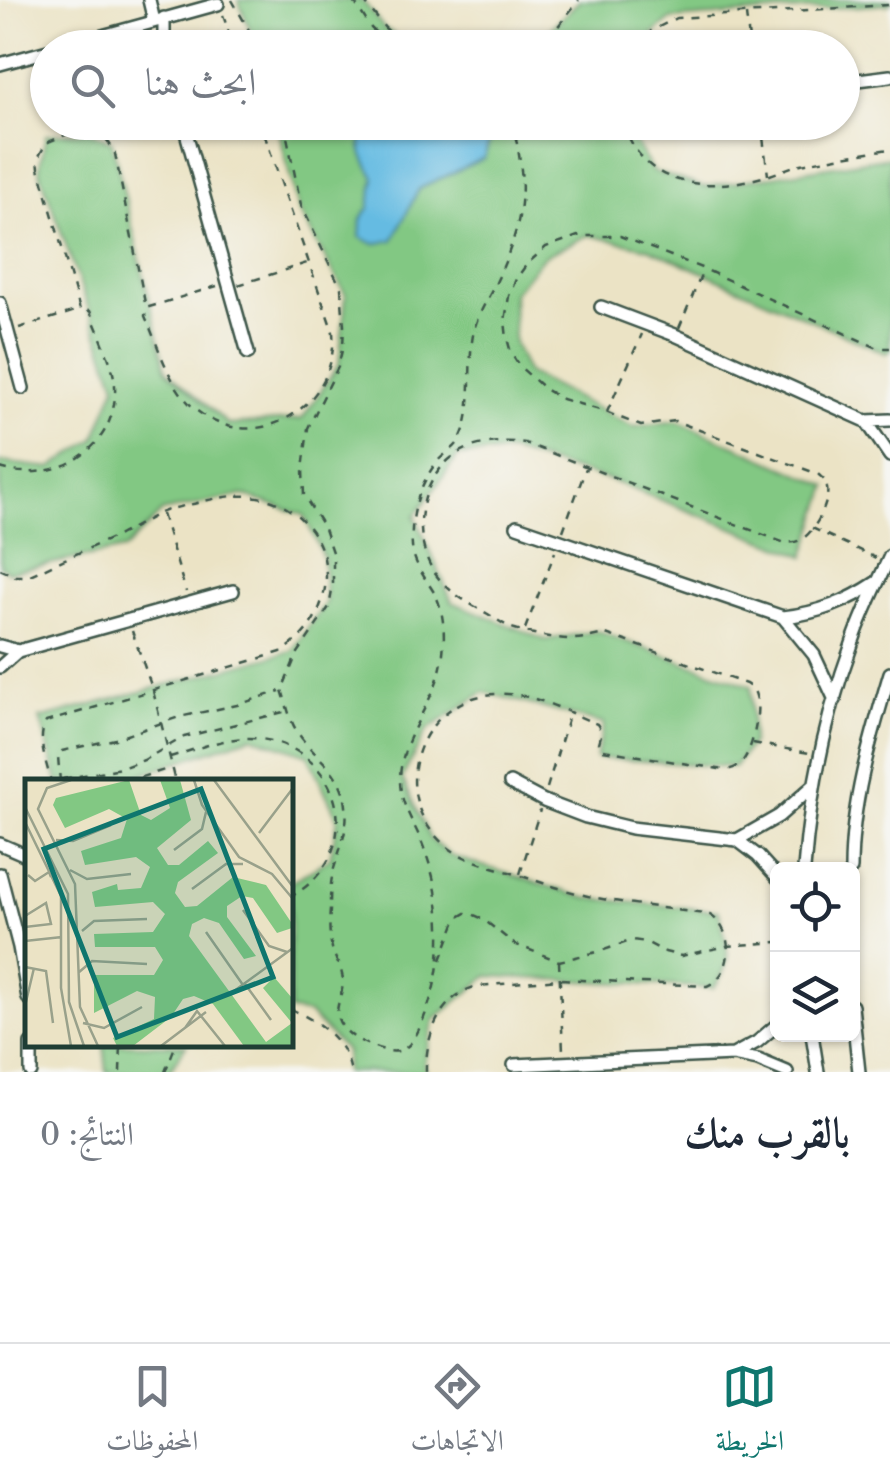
<!DOCTYPE html>
<html lang="ar">
<head>
<meta charset="utf-8">
<style>
  :root { --surface:#fff; --page:#f6f6f7; --text:#1f2937; --muted:#747a83; --line:#e0e1e3; --accent:#0f766e }
  body { margin:0; font-family:"Libre Caslon Text",Amiri,serif; background:var(--page); color:var(--text); direction:rtl }
  .controls { position:absolute; right:30px; bottom:30px; display:grid; overflow:hidden; border-radius:15px; box-shadow:0 2px 8px #0004 }
  .controls button { width:90px; height:90px; display:grid; place-items:center; padding:0; border:0; border-bottom:2px solid var(--line); background:var(--surface); color:var(--text); font:50px sans-serif }
  .list { margin:0; padding:0; list-style:none }
  h2 { display:flex; justify-content:space-between; align-items:center; height:130px; margin:0; padding:0 40px; font-size:42px }
  h2 small { font-size:32px; font-weight:400; color:var(--muted) }
  .icon { flex:none; width:55px; height:55px; fill:none; stroke:currentColor; stroke-width:2; stroke-linecap:round; stroke-linejoin:round }
  .map { position:relative; flex:none; width:890px; height:1072px; overflow:hidden; direction:ltr }
  .search { position:absolute; background:var(--surface); box-shadow:0 2px 8px #0004; left:30px; right:30px; top:30px; height:110px; display:flex; align-items:center; gap:25px; box-sizing:border-box; padding:0 35px; border-radius:55px; color:var(--muted); font-size:38px }
  .sheet { height:270px; background:var(--surface) }
  nav { display:flex; justify-content:space-around; align-items:center; box-sizing:border-box; height:140px; border-top:2px solid var(--line); background:var(--surface); font-size:28px; color:var(--muted) }
  nav a { display:grid; justify-items:center; gap:5px }
  nav .on { color:var(--accent) }
  .map>svg:first-child { display:block }
  .green { fill:#82c883; stroke:#50825c; stroke-width:2.5 }
  .water { fill:#65bbe2; stroke:#427c8b; stroke-width:2.5 }
  .lines { fill:none; stroke-linecap:round; stroke-linejoin:round }
  .minor-casing { stroke:#3e564a; stroke-width:16 }
  .path { stroke:#3e564a; stroke-width:2.5; stroke-dasharray:8 8; stroke-linecap:butt }
  .minor { stroke:#fff; stroke-width:11 }
  .inset-road { fill:none; stroke:#99a18b; stroke-width:2.5 }
  .view { fill:#0f766e; fill-opacity:0.15; stroke:#0f766e; stroke-width:5 }
  .inset-edge { fill:none; stroke:#1f3d34; stroke-width:5 }
</style>
</head>
<body>
<div class="map">
<svg width="890" height="1072" viewBox="0 0 890 1072">
  <rect width="100%" height="100%" fill="#f6f6f2"/>
  <filter id="ink" filterUnits="userSpaceOnUse"><feTurbulence type="fractalNoise" baseFrequency=".01" numOctaves="2"/><feDisplacementMap in="SourceGraphic" scale="20" xChannelSelector="R" yChannelSelector="G"/><feConvolveMatrix kernelMatrix="1 2 1 2 8 2 1 2 1" color-interpolation-filters="sRGB"/></filter>
  <filter id="wash" filterUnits="userSpaceOnUse"><feTurbulence type="fractalNoise" baseFrequency=".0048" numOctaves="4" result="noise"/><feDisplacementMap in="SourceGraphic" scale="40" xChannelSelector="R" yChannelSelector="G"/><feGaussianBlur stdDeviation="2.25" result="paint"/><feColorMatrix in="noise" values="0 0 0 0 0 0 0 0 0 0 0 0 0 0 0 0 0 1.4 0 .05"/><feComposite in="paint" operator="in"/></filter>
  <g filter="url(#wash)">
    <rect width="100%" height="100%" fill="#ebe3c5"/>
    <!-- green -->
    <path class="green" d="M238 0H362L383 27 412 47H257Z
      M580 0H890V4L671 19 646 40 642 47H531Z
      M277 123H624L652 171 704 187 890 157V351L886 353 648 248 588 235 544 256 513 293 514 343 527 373 633 427 677 421 828 486 805 556 612 481 511 452 458 456 415 516 452 602 545 640 597 631 751 686 752 743 734 767 596 758 604 724 484 692 427 730 402 778 430 839 451 856 586 898 719 911C726 944 736 960 713 988L488 976 434 1020 424 1064 427 1072H345L346 1051 309 1014 290 1011V883L330 858 338 819 308 755 252 736 119 782H58L40 719 292 651 326 602 323 557 304 515 243 495 162 512 125 549 9 572 0 566V462L51 468 95 439 116 385 39 170 46 135 89 131 112 142 166 370 229 425 302 419 339 364 346 295 298 210Z
      M104 1045V1044L186 1045 169 1072H107Z"/>
    <!-- water -->
    <path class="water" d="M368 122 491 123 492 133 484 158 419 189 393 240 374 244 360 237 361 219 369 208 375 178C363 158 354 144 368 122Z"/>
  </g>
  <g filter="url(#ink)">
    <g class="lines">
      <defs>
        <path id="minor" d="M149 0 154 21
          M164 18V48
          M95 37 115 48
          M59 48 218 4
          M0 64 48 51
          M842 82 890 76
          M183 122 248 353
          M0 303 23 388
          M601 307 675 335 866 421 890 420
          M866 421 890 456
          M517 526 783 617C819 613 847 602 877 582
          M783 617 814 655 835 700
          M0 646 18 651
          M0 667 18 651 233 591
          M510 783 544 801 586 817 631 828 737 840 758 856 778 878
          M737 840 779 816 814 785
          M0 844 28 856
          M804 869C810 793 826 714 853 641 863 612 877 584 890 556
          M851 869C851 803 871 737 890 673
          M0 874 19 947 28 998
          M852 1006 859 1072
          M812 1034 818 1072
          M733 1055 757 1042 778 1024
          M514 1065 733 1055 758 1060 787 1072
          M31 1072V1044"/>
      </defs>
      <!-- minor casing -->
      <use href="#minor" class="minor-casing"/>
      <!-- path -->
      <path class="path" d="M232 0 259 48
        M353 0 371 28 392 48
        M363 0 385 28 410 48
        M223 15 234 48
        M746 15 750 48
        M535 48 556 29 579 0
        M635 48 651 31 676 18 890 5
        M284 122 301 205 341 288 344 326 343 346 338 367 308 428 303 470 304 496 323 526 333 555V586L329 607 296 656 282 690C287 704 289 720 298 733 316 760 342 769 346 806 349 830 339 850 333 872 330 885 330 898 330 910 329 922 329 936 332 948 335 961 343 968 343 983 342 998 331 1012 342 1026 352 1040 372 1047 388 1051 406 1054 413 1042 420 1027 447 968 446 903 422 843 414 822 400 805 400 780 400 733 440 700 443 653 445 635 444 611 435 594 426 579 414 565 412 547 410 518 418 485 437 462 443 454 454 450 459 441 476 410 466 366 474 330 479 311 491 294 499 276 525 217 528 185 512 122
        M623 122C644 192 711 192 770 175 782 171 794 165 806 163 834 157 862 153 890 149
        M761 122 768 175
        M238 285 307 263
        M217 286 146 308 145 316C159 347 169 387 196 410 256 458 339 406 333 332L260 122
        M19 328 79 310
        M679 328 703 271
        M607 412 642 334
        M0 468C56 485 118 449 115 386 114 364 98 333 90 311L80 310 39 168 38 158 46 143C76 131 98 116 115 154L146 308
        M162 514 186 592
        M812 528 876 558
        M563 531 586 468
        M0 569 15 576H28C58 562 89 548 119 535 133 528 146 520 160 513 171 508 185 506 197 503 234 493 266 490 298 516 316 532 326 552 326 577 325 608 308 636 281 652L46 722C36 740 47 763 51 782
        M525 629 555 552
        M132 631 153 691 176 782
        M753 743 809 753
        M170 757C198 749 231 734 261 739 346 751 367 856 290 897
        M63 779 121 768 144 760 184 737 288 711
        M60 782 58 756 62 751 115 739 179 717 237 705 280 691
        M125 782 171 768
        M547 788 569 715
        M520 874 540 810
        M441 960 457 918 468 912 483 919 514 944 559 961 601 951 633 940 646 942 665 952 681 956 727 946 778 942
        M559 961 563 1051
        M290 1009C319 1021 345 1040 351 1072
        M120 1072 121 1044
        M165 1072 176 1044
        M426 1072C425 1037 440 995 478 986L559 979 707 986C735 974 734 929 710 915 673 909 635 905 597 898 567 892 538 881 509 872 488 865 464 860 446 846 385 796 417 699 495 694 530 691 565 711 597 724L602 732 599 743 603 750 725 770C731 769 734 769 740 764 752 754 761 711 756 696 754 689 752 688 746 684L606 634C593 636 582 640 568 639 551 638 531 634 515 629 505 626 496 619 488 614 465 601 442 589 430 565 413 531 420 483 451 458 472 442 500 440 525 443L785 543C793 542 795 543 802 539 814 532 830 503 827 488 826 480 823 479 818 474L675 421 641 426 603 411 562 399 546 390 519 366 511 353 507 338 505 321 509 296 516 279 527 264 546 247 578 236H620L704 269 866 343 878 348H890"/>
      <!-- minor -->
      <use href="#minor" class="minor"/>
    </g>
  </g>
  <!-- overview -->
  <g transform="translate(25 779)">
    <rect width="268" height="268" fill="#ebe3c5"/>
    <path d="M104 1 116 36 126 41 145 29 135 1H155L166 41 132 69 143 86H154L183 62 193 74 153 103 150 114 160 128 172 127 208 98 241 106 266 143 267 149 252 154 228 119 217 117 202 127V138L231 177 219 180 194 144 179 139 167 145 164 157 241 263 267 244 238 209 249 198 267 219V267H219L188 225 169 217 158 220 146 238 108 267H92L88 259 129 240 130 218 112 212 69 234V196H129L138 181 130 168H70L69 155 128 153 140 135 128 123 70 128 67 113 92 105 93 111 116 109 125 88 111 78 60 86 56 72 96 59 102 40 84 30 40 49 28 26 31 19Z" fill="#82c883"/>
    <path class="inset-road" d="M46 1 22 9 13 30 50 105 55 228 73 267M169 1 177 26 214 78 247 95 268 120M189 1 268 108M0 28 43 115 44 223 59 267M0 43 36 117V209L46 267M234 54 268 9M31 61 48 62 86 46M149 71 177 50 181 33M45 91 62 100 106 95M3 96 10 102 24 93 26 98M167 110 201 85H218M218 131 244 167 262 173M0 137 21 124 26 145 0 148M57 152 69 142 122 140M181 153 218 206M0 162 37 158M0 188 21 192 28 244M53 194 67 182 122 185M220 205 246 241M209 212 268 169M0 227 9 189M58 244 79 249 117 228M160 249 172 232 200 267M136 267 181 233"/>
    <path class="view" d="M176 10 248 198 92 258 19 70Z"/>
    <rect width="268" height="268" class="inset-edge"/>
  </g>
</svg>
<div class="controls">
<button><svg class="icon" aria-label="locate" viewBox="0 0 24 24"><circle cx="12" cy="12" r="6"/><path d="M12 2v4M12 18v4M2 12h4M18 12h4"/></svg></button>
<button><svg class="icon" aria-label="layers" viewBox="0 0 24 24"><path d="M12 4l9 5-9 5-9-5zM3 14l9 5 9-5"/></svg></button>
</div>
<div class="search"><svg class="icon" aria-label="search" viewBox="0 0 24 24"><circle cx="10" cy="10" r="6"/><path d="M15 15l6 6"/></svg>ابحث هنا</div>
</div>
<section class="sheet">
<h2>بالقرب منك<small>النتائج: 0</small></h2>
<ul class="list">
</ul>
</section>
<nav>
<a class="on"><svg class="icon" aria-label="map" viewBox="0 0 24 24"><path d="M3 6l6-2 6 2 6-2v14l-6 2-6-2-6 2zM9 4v14M15 6v14"/></svg>الخريطة</a>
<a><svg class="icon" aria-label="directions" viewBox="0 0 24 24"><path d="M12 3l9 9-9 9-9-9zM9 14v-3h6M13 9l2 2-2 2"/></svg>الاتجاهات</a>
<a><svg class="icon" aria-label="saved" viewBox="0 0 24 24"><path d="M7 4h10v16l-5-4-5 4z"/></svg>المحفوظات</a>
</nav>
</body>
</html>
